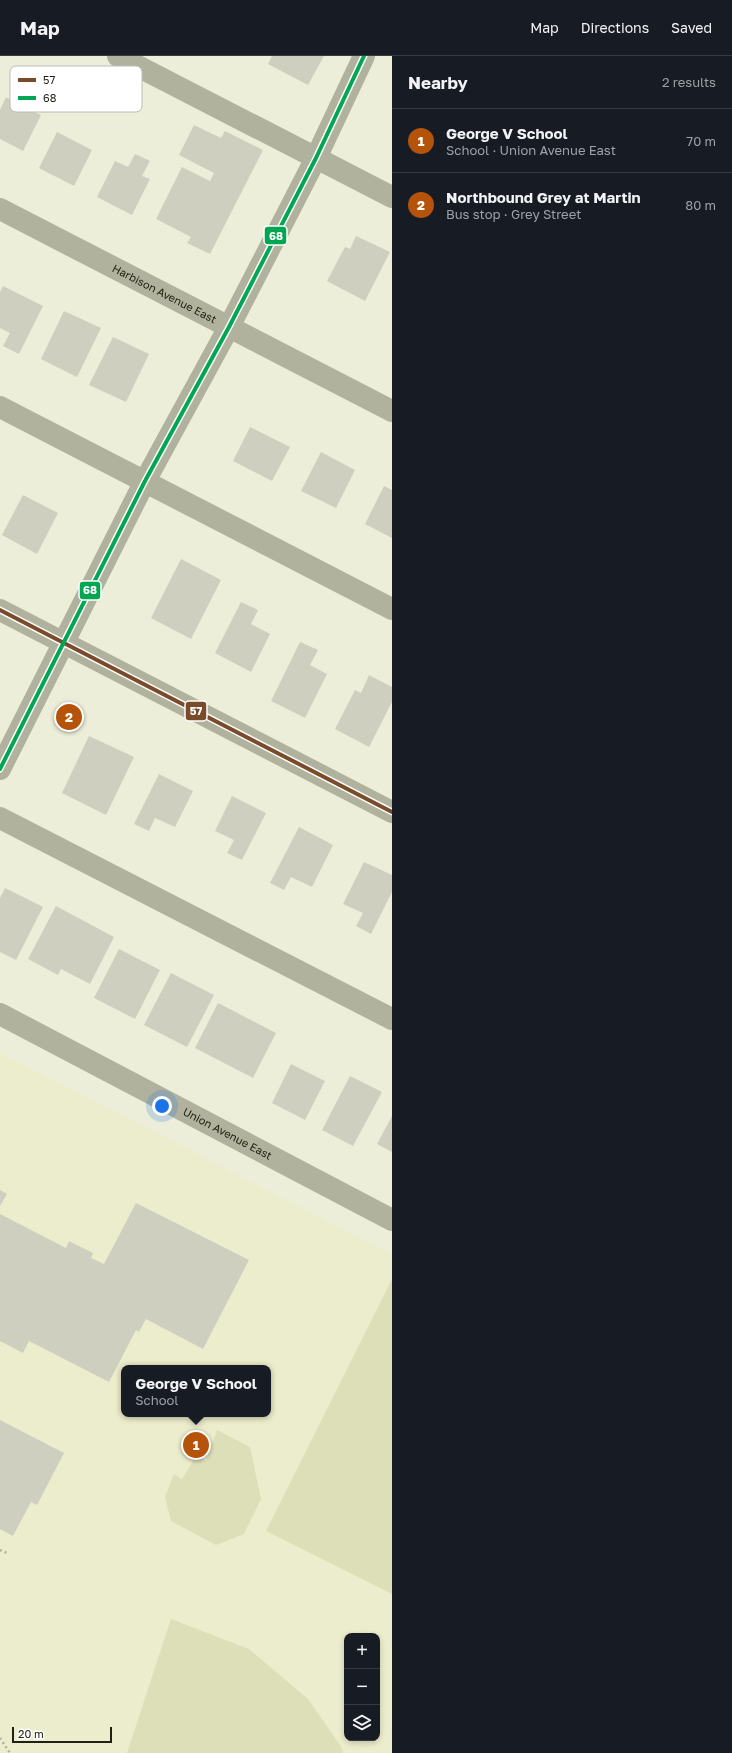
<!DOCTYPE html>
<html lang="en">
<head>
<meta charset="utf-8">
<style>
  :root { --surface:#171b24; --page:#242831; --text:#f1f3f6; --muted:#9ea1a6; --line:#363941; --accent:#b45309 }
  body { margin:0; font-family:"Golos Text",sans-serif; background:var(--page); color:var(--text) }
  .controls { position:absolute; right:12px; bottom:12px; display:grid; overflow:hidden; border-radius:8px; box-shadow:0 2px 6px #0003 }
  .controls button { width:36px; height:36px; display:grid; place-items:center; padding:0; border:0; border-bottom:1px solid var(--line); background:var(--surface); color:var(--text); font:20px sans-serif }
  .scale { position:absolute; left:12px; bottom:10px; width:100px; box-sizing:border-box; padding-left:4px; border:2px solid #202113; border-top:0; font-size:11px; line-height:14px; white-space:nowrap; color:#202113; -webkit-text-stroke:3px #fff; paint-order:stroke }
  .you { position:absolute; left:162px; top:1050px; width:14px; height:14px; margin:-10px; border:3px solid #fff; border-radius:50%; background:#1a73e8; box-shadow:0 0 0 6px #1a73e833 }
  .badge { display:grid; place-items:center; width:26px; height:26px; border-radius:50%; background:var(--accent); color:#fff; font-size:13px; font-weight:700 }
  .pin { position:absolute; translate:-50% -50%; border:2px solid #fff; box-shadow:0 1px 4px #0006 }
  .popup { position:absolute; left:121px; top:1309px; width:150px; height:52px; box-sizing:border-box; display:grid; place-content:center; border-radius:8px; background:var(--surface); filter:drop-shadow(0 1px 3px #0005); font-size:13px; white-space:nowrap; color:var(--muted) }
  .popup b { font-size:15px; color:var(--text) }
  .popup::after { content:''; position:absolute; left:50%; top:100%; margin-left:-8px; border:8px solid transparent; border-top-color:var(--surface) }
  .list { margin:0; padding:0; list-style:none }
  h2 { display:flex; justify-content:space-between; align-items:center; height:52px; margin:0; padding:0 16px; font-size:17px }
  h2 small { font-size:13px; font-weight:400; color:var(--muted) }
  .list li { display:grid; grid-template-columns:26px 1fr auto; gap:12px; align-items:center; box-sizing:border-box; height:64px; padding:0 16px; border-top:1px solid var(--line) }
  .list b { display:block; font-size:15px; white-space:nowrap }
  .list p { margin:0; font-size:13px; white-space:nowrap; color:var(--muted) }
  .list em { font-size:13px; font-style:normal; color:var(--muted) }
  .icon { flex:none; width:22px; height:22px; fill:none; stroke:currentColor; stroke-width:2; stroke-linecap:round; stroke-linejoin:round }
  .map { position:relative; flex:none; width:392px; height:1697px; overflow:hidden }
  header { display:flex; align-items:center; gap:24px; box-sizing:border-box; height:56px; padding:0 20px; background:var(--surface); border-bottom:1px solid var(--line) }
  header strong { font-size:19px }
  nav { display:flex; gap:22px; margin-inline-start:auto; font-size:14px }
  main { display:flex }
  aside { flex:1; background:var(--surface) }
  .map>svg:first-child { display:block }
  .built { fill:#ecedcc; fill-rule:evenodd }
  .green { fill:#dddfb9 }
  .building { fill:#cfcfbf }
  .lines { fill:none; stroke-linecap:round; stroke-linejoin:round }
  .path { stroke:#b2b2a2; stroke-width:2.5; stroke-dasharray:2 3; stroke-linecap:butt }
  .minor { stroke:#b1b29e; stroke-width:22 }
  .bus-1-casing { stroke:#fff; stroke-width:7 }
  .bus-2-casing { stroke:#fff; stroke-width:7 }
  .bus-1 { stroke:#7a4b2a; stroke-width:4 }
  .bus-2 { stroke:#00a651; stroke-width:4 }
  .labels { text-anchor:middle; stroke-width:3; stroke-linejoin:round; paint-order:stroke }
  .street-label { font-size:11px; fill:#202113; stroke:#fff }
  .key { fill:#fff; stroke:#bcbcb8; stroke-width:1 }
  .key-label { font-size:11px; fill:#202113 }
  .line-badge { stroke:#fff; stroke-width:1.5 }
  .badge-label { font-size:11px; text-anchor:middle; font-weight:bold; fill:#fff }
</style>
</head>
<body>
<header>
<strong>Map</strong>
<nav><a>Map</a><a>Directions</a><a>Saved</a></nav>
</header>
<main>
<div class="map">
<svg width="392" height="1697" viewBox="0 0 392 1697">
  <rect width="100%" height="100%" fill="#edeed9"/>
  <!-- built -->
  <path class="built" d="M0 997 392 1198V1697H0ZM124 1312H268V1358H124ZM347 1580H377V1682H347Z"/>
  <!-- green -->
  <path class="green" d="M392 1223V1538L266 1475Z
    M217 1374 250 1391 261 1443 244 1478 216 1489 171 1465 165 1441 174 1418 182 1423 197 1399 206 1405Z
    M171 1563 249 1593 308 1643 342 1692 343 1697H127Z"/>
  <!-- building -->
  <path class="building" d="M272 0H324L308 29 268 8Z
    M26 34 41 42 34 56 41 59 23 95 0 83V54L6 41 19 48Z
    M194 69 221 82 225 75 263 94 210 198 187 187 191 181 156 163 182 111 210 125 214 117 179 99Z
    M57 76 92 94 74 130 39 112Z
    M135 98 150 105 142 120 150 123 132 159 97 141 115 105 128 111Z
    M356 180 390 196 365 245 327 225 345 191 350 193Z
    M3 230 43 250 19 298 3 290 10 277 0 272V236Z
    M64 255 101 272 77 321 41 303Z
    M113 281 149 298 126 346 89 329Z
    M250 371 290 391 272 425 233 405Z
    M321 396 355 414 336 452 301 435Z
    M384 430 392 434V482L365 468Z
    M23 439 58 457 37 498 2 479Z
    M181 503 221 524 191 583 151 562Z
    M241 546 258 554 251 568 270 578 251 616 215 597Z
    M300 586 318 594 310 609 327 618 305 662 271 645Z
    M369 619 392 631V646L369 691 335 673 355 634 361 637Z
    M89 680 134 701 106 759 62 737Z
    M159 718 193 735 175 771 155 762 149 775 134 768Z
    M232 740 266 757 242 804 227 797 234 784 215 775Z
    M299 771 333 789 312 831 291 821 284 834 270 827Z
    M364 806 392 819V836L371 878 356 870 363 857 343 848Z
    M5 832 43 851 16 904 0 896V842Z
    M56 850 114 881 90 928 61 913 58 919 28 903Z
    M119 893 160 914 135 963 94 942Z
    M171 917 214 939 187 991 144 969Z
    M218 947 276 977 253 1022 195 992Z
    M291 1008 325 1025 305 1064 272 1047Z
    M350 1020 382 1036 353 1090 322 1074Z
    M392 1060V1096L377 1088Z
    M0 1134 7 1138 0 1150Z
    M136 1147 249 1204 203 1293 146 1263 139 1276 136 1274 109 1326 29 1285 23 1297 0 1285V1158L66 1192 69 1185 93 1197 91 1202 104 1208Z
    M0 1364 64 1397 37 1449 31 1446 13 1480 0 1473Z"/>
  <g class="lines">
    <!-- path -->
    <path class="path" d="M0 1494 7 1497
      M0 1682 10 1697"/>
    <!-- minor -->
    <g class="minor">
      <path d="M118 0 392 141"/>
      <path id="s1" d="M0 153 392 355"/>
      <path d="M0 351 392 553"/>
      <path d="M0 554 392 756"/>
      <path d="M0 713 145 425 229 271 316 102 364 0"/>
      <path d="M0 762 392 963"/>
      <path id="s2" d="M0 958 392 1164"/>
    </g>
    <defs>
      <path id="bus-1" d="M0 554 392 756"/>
      <path id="bus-2" d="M0 713 145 425 229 271 316 102 364 0"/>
    </defs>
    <!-- bus-1 casing -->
    <use href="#bus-1" class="bus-1-casing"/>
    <!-- bus-2 casing -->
    <use href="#bus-2" class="bus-2-casing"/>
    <!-- bus-1 -->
    <use href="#bus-1" class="bus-1"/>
    <!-- bus-2 -->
    <use href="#bus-2" class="bus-2"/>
  </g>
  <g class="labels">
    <!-- street labels -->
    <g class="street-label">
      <text dy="4" stroke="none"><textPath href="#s1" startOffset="185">Harbison Avenue East</textPath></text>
      <text dy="4" stroke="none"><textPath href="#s2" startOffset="257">Union Avenue East</textPath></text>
    </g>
  </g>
  <!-- legend -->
  <rect x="10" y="10" width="132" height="46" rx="6" class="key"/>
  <rect x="18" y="22" width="18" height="4" fill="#7a4b2a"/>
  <rect x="18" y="40" width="18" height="4" fill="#00a651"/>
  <g class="key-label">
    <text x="43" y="28">57</text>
    <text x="43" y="46">68</text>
  </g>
  <g class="line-badge">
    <rect x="264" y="170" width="23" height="19" rx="4" fill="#00a651"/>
    <rect x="79" y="525" width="22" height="19" rx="4" fill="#00a651"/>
    <rect x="185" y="645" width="22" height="20" rx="4" fill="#7a4b2a"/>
  </g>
  <g class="badge-label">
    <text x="276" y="184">68</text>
    <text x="90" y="538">68</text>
    <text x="196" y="659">57</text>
  </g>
</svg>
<div class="controls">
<button>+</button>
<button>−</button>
<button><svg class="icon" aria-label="layers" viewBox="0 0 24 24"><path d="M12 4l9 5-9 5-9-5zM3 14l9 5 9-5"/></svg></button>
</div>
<div class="scale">20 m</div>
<div class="you"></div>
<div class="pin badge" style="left:196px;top:1389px">1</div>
<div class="popup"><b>George V School</b>School</div>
<div class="pin badge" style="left:69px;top:661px">2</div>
</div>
<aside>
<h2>Nearby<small>2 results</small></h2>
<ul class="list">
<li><span class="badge">1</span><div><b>George V School</b><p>School · Union Avenue East</p></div><em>70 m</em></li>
<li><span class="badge">2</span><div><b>Northbound Grey at Martin</b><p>Bus stop · Grey Street</p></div><em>80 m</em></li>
</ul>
</aside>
</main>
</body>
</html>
